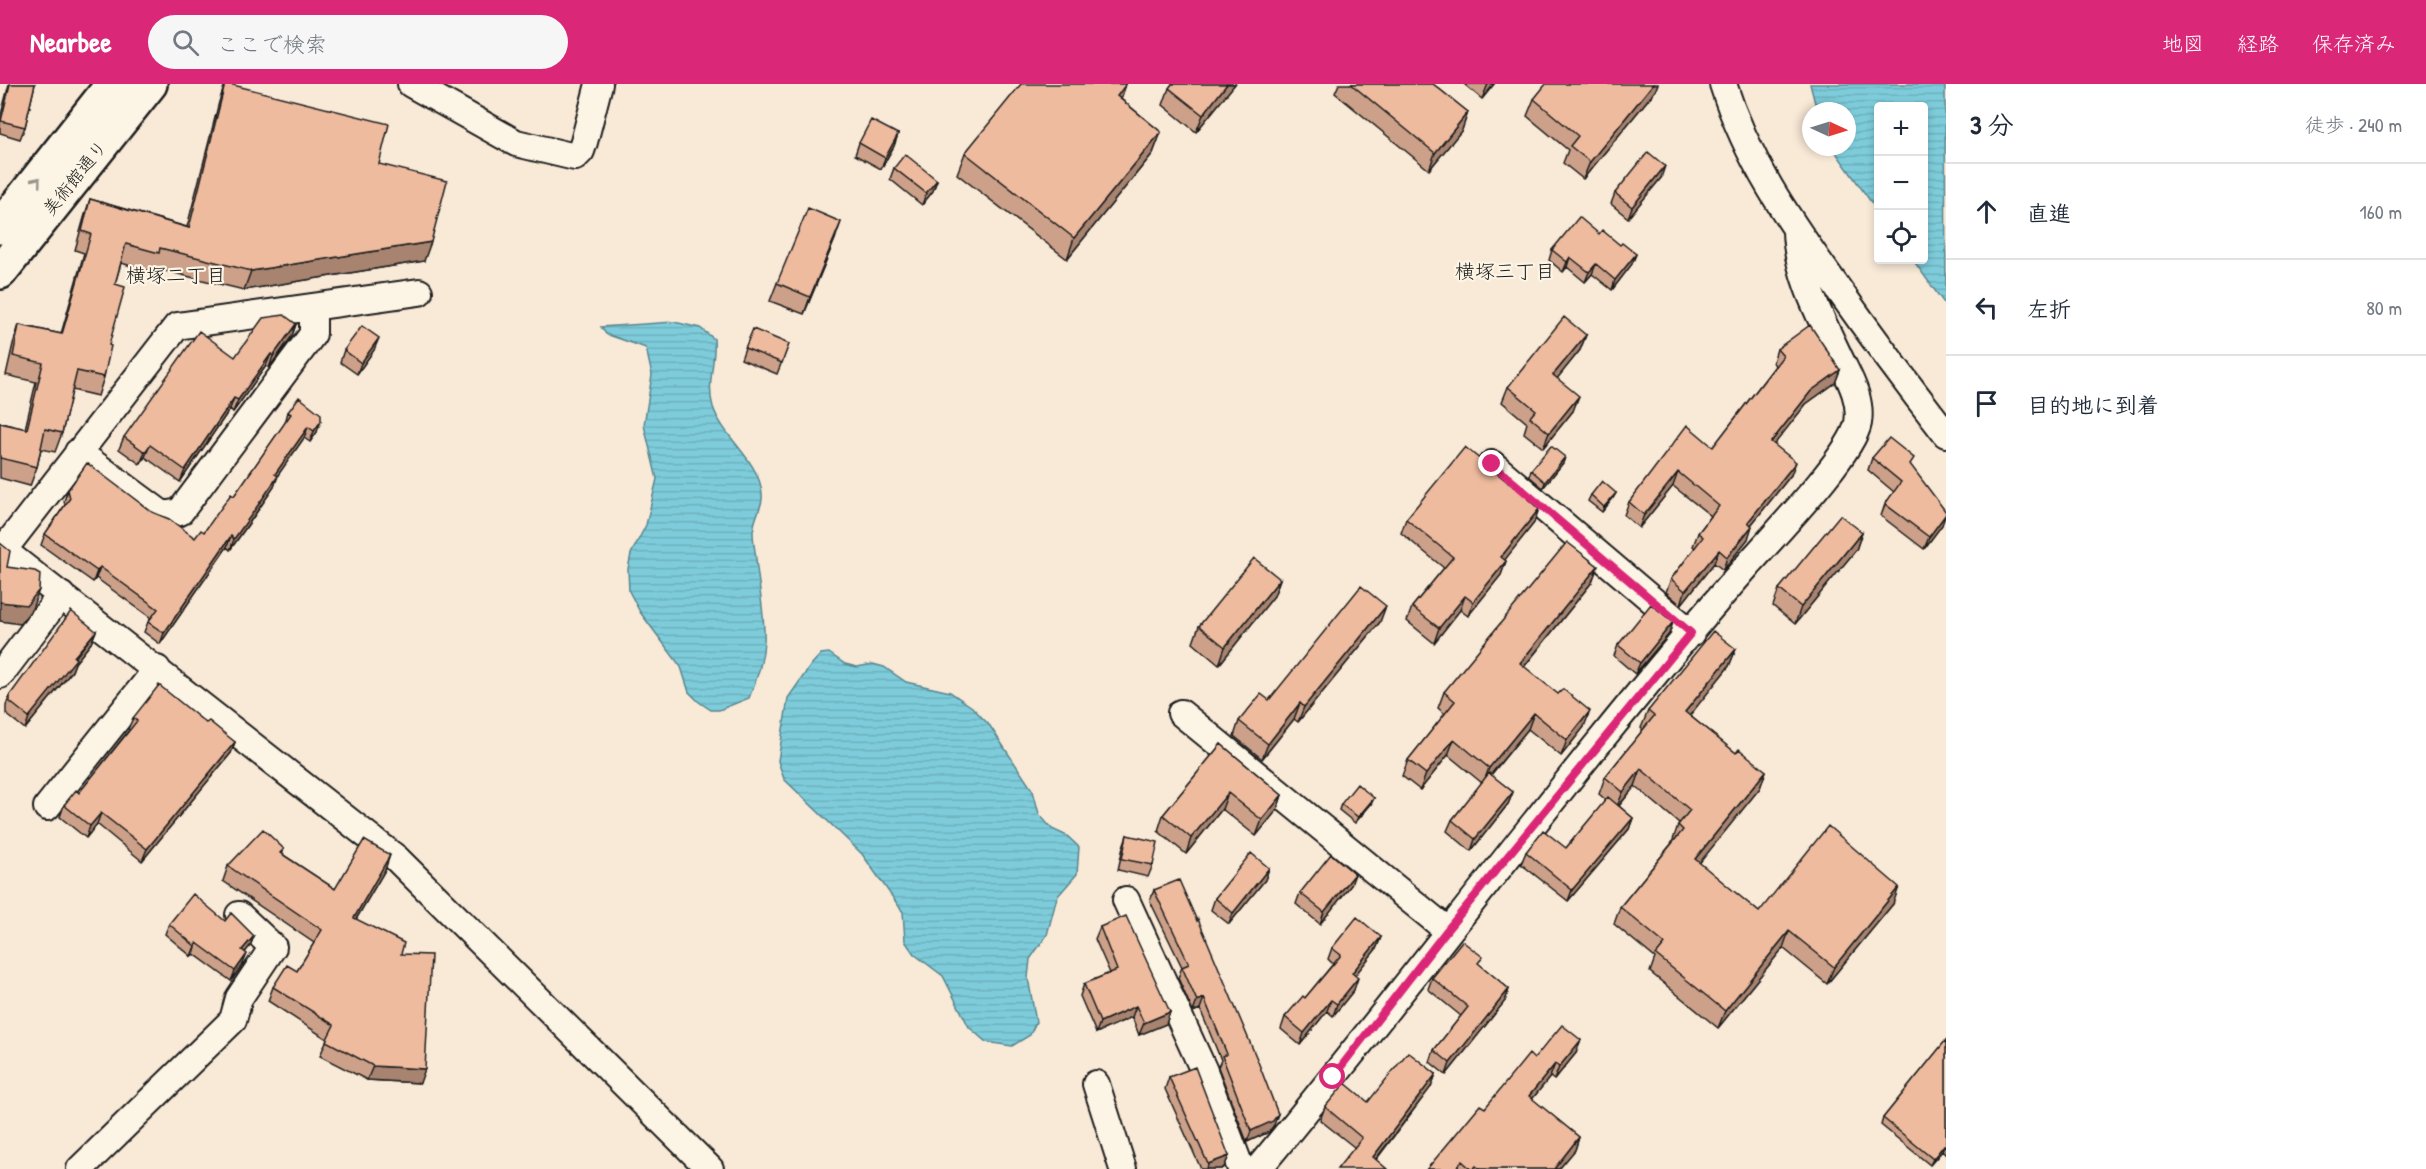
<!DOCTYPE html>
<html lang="ja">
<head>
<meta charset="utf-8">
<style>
  :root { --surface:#fff; --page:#f6f6f7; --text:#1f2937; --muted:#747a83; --line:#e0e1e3; --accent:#db2777 }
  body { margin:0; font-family:"Patrick Hand","Klee One",sans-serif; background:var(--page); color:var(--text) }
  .controls { position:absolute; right:18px; top:18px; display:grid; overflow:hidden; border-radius:6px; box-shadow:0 3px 9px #0003 }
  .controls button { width:54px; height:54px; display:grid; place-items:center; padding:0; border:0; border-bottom:2px solid var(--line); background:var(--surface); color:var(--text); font:30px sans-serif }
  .compass { position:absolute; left:1802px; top:18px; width:54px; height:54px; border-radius:50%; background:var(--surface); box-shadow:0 3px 9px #0003; rotate:94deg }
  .stop { position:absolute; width:18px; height:18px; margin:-14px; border:4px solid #db2777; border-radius:50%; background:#fff }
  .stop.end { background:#db2777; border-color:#fff; box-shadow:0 2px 6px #0008 }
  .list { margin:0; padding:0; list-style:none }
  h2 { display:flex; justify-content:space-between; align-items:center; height:78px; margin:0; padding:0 24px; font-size:26px }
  h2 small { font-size:20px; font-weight:400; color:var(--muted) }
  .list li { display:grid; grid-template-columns:39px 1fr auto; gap:18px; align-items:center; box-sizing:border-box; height:96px; padding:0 24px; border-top:2px solid var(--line) }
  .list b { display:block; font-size:22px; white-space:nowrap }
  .list em { font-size:20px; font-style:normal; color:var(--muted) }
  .icon { flex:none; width:33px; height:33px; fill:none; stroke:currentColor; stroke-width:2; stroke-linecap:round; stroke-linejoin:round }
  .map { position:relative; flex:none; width:1946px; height:1085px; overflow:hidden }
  header { display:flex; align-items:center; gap:36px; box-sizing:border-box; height:84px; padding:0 30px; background:var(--accent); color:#fff }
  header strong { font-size:28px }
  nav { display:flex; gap:33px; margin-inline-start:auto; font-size:21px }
  .search { width:420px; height:54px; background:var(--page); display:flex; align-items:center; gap:15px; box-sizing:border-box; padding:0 21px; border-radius:33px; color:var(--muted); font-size:22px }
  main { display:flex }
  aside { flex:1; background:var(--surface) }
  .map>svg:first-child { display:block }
  .water { fill:url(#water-rules); stroke:#57868f; stroke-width:1.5 }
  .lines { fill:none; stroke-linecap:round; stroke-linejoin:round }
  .minor-casing { stroke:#1c1c1c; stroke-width:30 }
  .tertiary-casing { stroke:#1c1c1c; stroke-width:38 }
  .minor { stroke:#fcf5e5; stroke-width:26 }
  .tertiary { stroke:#fcf5e5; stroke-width:33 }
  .wall { fill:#cda189; stroke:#1c1c1c; stroke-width:1.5 }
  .shaded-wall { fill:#a7836f; stroke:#1c1c1c; stroke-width:1.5 }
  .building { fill:#eebb9f; stroke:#1c1c1c; stroke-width:1.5 }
  .oneway { stroke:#97938b }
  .route { stroke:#db2777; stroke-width:8 }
  .labels { text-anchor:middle; stroke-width:4.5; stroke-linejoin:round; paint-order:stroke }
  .street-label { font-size:18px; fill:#1c1c1c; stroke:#fcf5e5 }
  .neighbourhood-label { font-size:20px; fill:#1c1c1c; stroke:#fcf5e5 }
</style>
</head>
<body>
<header>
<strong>Nearbee</strong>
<div class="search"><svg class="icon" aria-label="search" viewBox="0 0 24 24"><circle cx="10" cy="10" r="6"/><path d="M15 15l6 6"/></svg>ここで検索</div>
<nav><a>地図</a><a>経路</a><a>保存済み</a></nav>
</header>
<main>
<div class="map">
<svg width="1946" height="1085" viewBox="0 0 1946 1085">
  <defs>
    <pattern id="water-rules" width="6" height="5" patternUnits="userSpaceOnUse" patternTransform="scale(1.5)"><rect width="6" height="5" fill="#7eccdb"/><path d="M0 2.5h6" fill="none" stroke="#6cafbb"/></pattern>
  </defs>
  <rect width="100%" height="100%" fill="#f9e9d7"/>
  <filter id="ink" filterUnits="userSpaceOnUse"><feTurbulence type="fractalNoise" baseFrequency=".0167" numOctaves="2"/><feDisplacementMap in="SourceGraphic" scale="12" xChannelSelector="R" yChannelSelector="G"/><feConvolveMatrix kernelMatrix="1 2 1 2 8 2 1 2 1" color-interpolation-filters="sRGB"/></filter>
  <g filter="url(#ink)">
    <!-- water -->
    <path class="water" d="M1810 0H1945L1946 222 1913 176H1924V22H1878V128L1832 63H1847V27H1817Z
      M674 238 700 244 714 255C716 278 706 300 713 323 722 350 749 369 759 396 768 422 755 425 753 448 753 457 755 466 756 475 762 534 774 557 749 614L719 626H711L699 618 689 608 681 583 640 528 629 507 628 485 631 470 646 441 657 395 644 341 652 291 646 264 606 250 601 243Z
      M829 569 845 580 857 583 873 580 884 583 906 598 950 608 972 623 990 642 1033 707 1039 730 1052 745 1067 752 1079 763 1077 790 1057 813 1047 851 1030 875 1028 894 1036 938 1030 951 1012 962 986 958 969 943 943 892 914 870 905 857 903 828 862 770 784 695 778 677 788 614 811 581 821 570Z"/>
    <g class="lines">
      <defs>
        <path id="minor" d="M411 0 516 59 575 73 581 67 584 58 599 0
          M1723 0C1747 76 1788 135 1834 199 1870 250 1907 300 1946 350
          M78 368 163 431 180 428 313 250V223
          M1492 380 1691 549
          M0 464 396 774 710 1085
          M4 465 177 242 419 208
          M0 591 61 511
          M1181 629 1447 846
          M47 723 157 585
          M1126 816 1204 987 1241 1085
          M1096 1000 1123 1085
          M80 1085 233 936 239 914 273 863 239 831
          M1258 1085C1421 889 1572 682 1740 490 1765 460 1852 372 1858 339 1862 315 1849 294 1839 273 1821 234 1797 190 1796 147"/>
        <path id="tertiary" d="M0 143 113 0
          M0 188 150 0"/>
      </defs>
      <!-- minor casing -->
      <use href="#minor" class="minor-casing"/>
      <!-- tertiary casing -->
      <use href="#tertiary" class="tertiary-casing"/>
      <!-- minor -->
      <use href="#minor" class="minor"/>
      <!-- tertiary -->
      <use href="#tertiary" class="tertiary"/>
    </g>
    <!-- wall -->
    <path class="wall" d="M9 0H35L25 43 20 55 0 49V34Z
      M225 0 379 80 424 177 244 206 153 184 152 188 121 179 115 200 109 261 104 293 98 312 72 306 62 349 55 368 41 365 37 383 30 402 0 394V339L25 345 36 298 6 291 13 260 19 241 61 250 84 169 75 166 84 134 90 115 187 143 219 18Z
      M1126 0 1121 15 1161 48 1153 69 1067 175 957 90 965 69Z
      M1172 0H1235L1196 48 1163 21 1169 4Z
      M1339 0H1433L1468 28 1462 46 1429 86 1335 9Z
      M1464 0H1494L1482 15Z
      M1655 7 1583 95 1563 79 1568 66 1527 32 1534 15Z
      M898 50 894 62 881 85 855 71 859 59Z
      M894 84 937 96 933 107 922 121 890 95Z
      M1661 94 1628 134 1611 120 1615 109Z
      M1599 150 1636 170 1632 180 1612 206 1592 190 1585 198 1567 183 1563 188 1549 176 1552 166Z
      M835 155 804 230 770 217 777 199Z
      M296 240 292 252 269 284 266 282 233 328 230 325 180 398 145 373 140 380 119 365 124 353 235 273Z
      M1586 251 1580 266 1557 294 1573 327 1543 364 1524 349 1527 339 1502 318 1508 303Z
      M789 260 777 290 741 275 745 264Z
      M1777 265 1840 286 1835 299 1806 320 1774 360 1791 391 1751 441 1748 455 1723 486 1714 479 1681 521 1666 508 1671 495 1695 464 1693 462 1698 449 1711 432 1673 402 1639 444 1624 431 1629 418 1713 363 1775 282 1773 278Z
      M344 266H374L357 290 340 278Z
      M288 328 317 348 310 358 304 354 277 392 274 403 250 438 230 466 227 463 160 560 144 548 148 538 151 534 96 494 93 498 41 461 45 450 65 421 64 417 68 406 152 428 195 454 204 448 234 412 285 339Z
      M1565 373 1563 379 1543 404 1529 392 1531 386Z
      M1872 374 1911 383 1942 441 1924 465 1881 432 1885 420 1894 408 1868 386Z
      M1514 403 1530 413 1529 416 1534 439 1504 476 1506 477 1501 491 1468 532 1460 526 1434 559 1407 537 1412 523 1444 484 1401 449 1406 435Z
      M1616 409 1613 414 1602 428 1588 417 1591 411Z
      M1862 448 1856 466 1795 540 1773 522 1779 505Z
      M1280 495 1274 512 1219 581 1193 559 1199 542Z
      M1592 498 1524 583 1584 643 1561 672 1528 645 1491 691 1513 708 1508 720 1471 767 1447 747 1452 736 1482 699 1448 671 1420 706 1402 692 1408 676 1445 630 1438 624 1444 608Z
      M1380 538 1298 638 1294 635 1262 675 1234 652 1239 637Z
      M1673 538 1669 550 1635 590 1614 572 1618 561Z
      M96 547 91 559 75 579 72 587 25 645 6 630V622L10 611Z
      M1736 565 1729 582 1689 631 1736 669 1766 687 1760 704 1699 779 1759 828 1893 820 1827 900 1783 864 1718 944 1650 888 1655 874 1614 840 1620 823 1672 759 1678 741 1679 739 1635 702 1619 722 1633 734 1629 745 1568 817 1521 780 1526 768 1566 764 1606 716 1599 710 1605 693 1643 646 1641 644 1648 627Z
      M133 634 206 639 235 658 231 669 142 777 97 740 86 754 60 733 64 721 79 709 129 646 128 645Z
      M1221 660 1282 711 1277 726 1256 752 1222 725 1186 770 1158 747 1163 731Z
      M1374 714 1371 720 1355 739 1339 726 1341 720Z
      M1127 751 1153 781 1148 793 1118 786 1123 763Z
      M284 765 282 770 335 805 385 786 356 835 401 870 420 999 367 996 320 972 327 955 268 917 273 903 297 887 314 859 223 797 228 782Z
      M1269 784 1265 796 1229 840 1211 826 1215 814Z
      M1351 801 1320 840 1296 820 1300 809Z
      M1154 806 1274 1041 1269 1048 1247 1058 1218 983 1221 976 1200 925 1193 928 1178 894 1182 883 1150 817Z
      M225 837 254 852 250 862 245 868 243 880 231 897 194 870 191 872 165 850 169 840Z
      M1100 843 1170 928 1166 940 1139 951 1132 933 1096 949 1080 912 1084 900 1110 889 1095 855Z
      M1381 853 1376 865 1355 891 1354 906 1333 932 1327 927 1300 961 1281 945 1285 933 1305 914 1333 880 1328 875 1332 864Z
      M1480 881 1509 905 1505 917 1446 991 1430 978 1434 966 1461 932 1428 905 1432 894Z
      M1946 956V1071L1942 1067 1930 1081 1881 1041 1883 1034Z
      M1576 969 1554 996 1550 993 1532 1015 1579 1053 1575 1066 1559 1085H1427L1485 1024 1534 975Z
      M1436 990 1431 1003 1376 1076 1354 1063 1320 1036 1325 1023 1368 1018Z
      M1169 993 1229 1072 1224 1083 1221 1085H1201L1165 1005Z"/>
    <!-- shaded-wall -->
    <path class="shaded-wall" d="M1126 0 1119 20 1117 12Z
      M1227 0H1235L1196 48 1203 31Z
      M1488 0H1494L1482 15Z
      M1653 0H1658L1655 7 1583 95 1590 78Z
      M1468 28 1462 46 1429 86 1435 69Z
      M1161 48 1153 69 1067 175 1074 154Z
      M898 50 894 62 881 85 885 74Z
      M1665 82 1661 94 1628 134 1632 123Z
      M937 96 933 107 922 121 926 109Z
      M841 138 835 155 804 230 810 213Z
      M431 158 424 177 244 206 251 187Z
      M1636 170 1632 180 1612 206 1615 196Z
      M1570 173 1567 183 1563 188 1567 178Z
      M1596 180 1592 190 1585 198 1589 188Z
      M296 240 292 252 269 284 273 272Z
      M1586 251 1580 266 1548 306 1553 291Z
      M379 254 374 266 357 290 361 279Z
      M271 270 266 282 233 328 238 316Z
      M1840 286 1835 299 1806 320 1766 371 1771 358 1811 307Z
      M1579 312 1573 327 1543 364 1549 349Z
      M234 314 230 325 180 398 185 386Z
      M321 337 317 348 310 358 314 347Z
      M308 343 304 354 271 401 275 390Z
      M150 361 145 373 140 380 145 368Z
      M1565 373 1563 379 1543 404 1545 398Z
      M1796 378 1791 391 1743 451 1748 438Z
      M1678 388 1673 402 1639 444 1644 431Z
      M278 392 274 403 230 466 234 455Z
      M1616 409 1613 414 1602 428 1604 423Z
      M1539 425 1534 439 1496 487 1501 473Z
      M1946 430 1942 441 1924 465 1929 453Z
      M1752 442 1748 455 1723 486 1727 473Z
      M1862 448 1856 466 1795 540 1801 523Z
      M231 452 227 463 160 560 164 549Z
      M1719 466 1714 479 1681 521 1685 507Z
      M1506 477 1501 491 1468 532 1473 518Z
      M1598 482 1592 498 1514 595 1520 579Z
      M100 483 96 494 93 498 97 487Z
      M1280 495 1274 512 1219 581 1225 563Z
      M39 506 32 525 20 540 0 537V518Z
      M1465 512 1460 526 1434 559 1439 544Z
      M1386 522 1380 538 1298 638 1304 623Z
      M1673 538 1669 550 1635 590 1640 579Z
      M96 547 91 559 75 579 72 587 25 645 29 633Z
      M1736 565 1729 582 1679 645 1685 628Z
      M1300 619 1294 635 1262 675 1268 660Z
      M1590 627 1584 643 1561 672 1567 656Z
      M1534 629 1528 645 1483 700 1489 684Z
      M1454 655 1448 671 1420 706 1426 690Z
      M235 658 231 669 142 777 147 765Z
      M1641 685 1635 702 1616 725 1623 708Z
      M1766 687 1760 704 1689 792 1695 775Z
      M1513 708 1508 720 1471 767 1475 755Z
      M1228 709 1222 725 1186 770 1191 754Z
      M1282 711 1277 726 1256 752 1262 736Z
      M1374 714 1371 720 1355 739 1358 733Z
      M101 729 97 740 86 754 90 742Z
      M1633 734 1629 745 1568 817 1572 806Z
      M390 771 385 786 348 849 354 834Z
      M1269 784 1265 796 1229 840 1233 829Z
      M1355 790 1351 801 1320 840 1324 828Z
      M1899 803 1893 820 1827 900 1834 883Z
      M1789 847 1783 864 1718 944 1725 927Z
      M254 852 250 862 238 877 242 866Z
      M1381 853 1376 865 1348 900 1352 889Z
      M197 859 194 870 191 872 195 862Z
      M247 870 243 880 231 897 235 887Z
      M1358 894 1354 906 1333 932 1337 920Z
      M1509 905 1505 917 1446 991 1450 979Z
      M1204 914 1200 925 1193 928 1197 917Z
      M1331 916 1327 927 1300 961 1304 949Z
      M1136 922 1132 933 1096 949 1100 938Z
      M1170 928 1166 940 1139 951 1144 939Z
      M1581 956 1576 969 1554 996 1559 983Z
      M1555 980 1550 993 1524 1025 1529 1012Z
      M373 982 425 985 420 999 367 996Z
      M1436 990 1431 1003 1368 1085 1373 1073Z
      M1278 1030 1274 1041 1269 1048 1247 1058 1251 1047Z
      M1579 1053 1575 1066 1559 1085H1554Z
      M1944 1061 1942 1067 1930 1081 1933 1075Z
      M1229 1072 1224 1083 1221 1085H1207L1208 1080Z"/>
    <!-- building -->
    <path class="building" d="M10 0H35L25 43 1 37Z
      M225 0H229L389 40 379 80 447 97 431 158 251 187 160 164 159 169 126 160 115 200 125 203 109 261 111 262 104 293 77 287 62 349 45 345 37 383 0 374V339L27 345 43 279 13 272 19 241 62 250 91 150 82 147 90 115 189 144Z
      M1021 0H1126L1117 12 1161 48 1074 154 965 69Z
      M1172 0H1227L1203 31 1169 4Z
      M1351 0H1433L1468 28 1435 69Z
      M1546 0H1653L1590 78 1570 62 1578 52 1534 15Z
      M871 36 898 50 885 74 859 59Z
      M1648 68 1665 82 1632 123 1615 109Z
      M905 70 937 96 926 109 894 84Z
      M808 124 841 138 810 213 777 199Z
      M1579 133 1599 150 1602 146 1620 161 1622 159 1636 170 1615 196 1596 180 1589 188 1570 173 1567 178 1552 166Z
      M284 231 296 240 273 272 271 270 238 316 234 314 185 386 150 361 145 368 124 353 199 247 235 273 263 234Z
      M1564 233 1586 251 1553 291 1579 312 1549 349 1530 333 1536 326 1508 303Z
      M1810 241 1840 286 1811 307 1771 358 1796 378 1748 438 1752 442 1727 473 1719 466 1685 507 1671 495 1703 453 1698 449 1719 422 1678 388 1644 431 1629 418 1687 341 1713 363 1783 272 1777 265Z
      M362 242 379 254 361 279 344 266Z
      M753 245 789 260 782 279 745 264Z
      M299 313 321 330V337L314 347 308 343 275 390 278 392 254 427 234 455 231 452 164 549 148 538 158 525 100 483 97 487 45 450 70 414 68 406 87 379 152 428 169 435 195 454 201 446 204 448 231 410 234 412 291 330 288 328Z
      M1889 354 1914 374 1910 380 1946 428V430L1929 453 1885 420 1901 398 1872 374Z
      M1551 362 1565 373 1545 398 1531 386Z
      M1465 363 1514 403 1516 401 1530 413 1528 415 1539 425 1501 473 1506 477 1473 518 1465 512 1439 544 1412 523 1453 473 1406 435Z
      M1602 397 1616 409 1604 423 1591 411Z
      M1840 431 1862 448 1801 523 1779 505Z
      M1567 458 1598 482 1520 579 1558 610 1563 605 1590 627 1567 656 1534 629 1489 684 1454 655 1426 690 1408 676 1455 617 1444 608Z
      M0 459 10 467 7 483 35 487 40 490 39 506 27 521 0 518Z
      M1254 474 1280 495 1225 563 1199 542Z
      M1361 502 1386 522 1304 623 1300 619 1268 660 1239 637 1261 610 1269 616Z
      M1651 520 1673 538 1640 579 1618 561Z
      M71 527 96 547 74 573 76 575 29 633 10 618V611Z
      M1713 547 1736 565 1685 628 1736 669 1739 665 1766 687 1695 775 1759 828 1828 742 1899 803 1834 883 1789 847 1725 927 1656 871 1665 860 1620 823 1683 746 1678 741 1690 726 1641 685 1623 708 1605 693 1654 632 1648 627Z
      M159 601 206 639 209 637 235 658 147 765 101 729 90 742 64 721 76 706 79 709 137 637 133 634Z
      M1221 660 1282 711 1262 736 1228 709 1191 754 1163 731Z
      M1489 689 1513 708 1475 755 1452 736Z
      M1357 700 1374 714 1358 733 1341 720Z
      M1608 713 1633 734 1572 806 1526 768 1543 746 1566 764Z
      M263 745 284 765 280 769 335 805 364 756 390 771 354 834 404 859 401 870 431 871 425 985 373 982 326 957 334 941 273 903 287 881 297 887 322 846 228 782Z
      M1127 751 1158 758 1153 781 1122 775Z
      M1251 769 1269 784 1233 829 1215 814Z
      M1331 770 1355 790 1324 828 1300 809Z
      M1179 796 1197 837 1198 835 1257 975 1278 1030 1273 1037 1251 1047 1222 972 1227 970 1204 914 1197 917 1182 883 1189 880 1154 806Z
      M193 810 225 837 231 829 254 852 242 866 247 870 235 887 197 859 195 862 169 840Z
      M1126 832 1170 928 1144 939 1136 922 1100 938 1084 900 1117 886 1100 843Z
      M1357 833 1381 853 1352 889 1358 894 1337 920 1331 916 1304 949 1285 933 1303 912 1305 914 1341 871 1332 864Z
      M1462 857 1483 873 1478 879 1509 905 1450 979 1434 966 1468 923 1432 894Z
      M1562 941 1581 956 1559 983 1555 980 1529 1012 1579 1053 1554 1085H1480L1476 1082 1473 1085H1471L1462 1077 1456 1085H1427L1480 1021 1485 1024 1529 970 1534 975Z
      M1946 956V1062L1944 1061 1933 1075 1883 1034Z
      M1408 968 1436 990 1373 1073 1387 1085H1337L1362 1054 1325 1023 1345 999 1368 1018Z
      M1195 983 1229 1072 1208 1080 1169 993Z"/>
    <!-- one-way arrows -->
    <defs><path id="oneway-chevron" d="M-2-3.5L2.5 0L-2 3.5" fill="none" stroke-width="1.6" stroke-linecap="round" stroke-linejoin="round" transform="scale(1.5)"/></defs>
    <use class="oneway" href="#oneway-chevron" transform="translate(37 97) rotate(-51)"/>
  </g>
  <g class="lines" filter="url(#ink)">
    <!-- route -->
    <path class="route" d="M1333 993 1447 846 1691 549 1492 380"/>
  </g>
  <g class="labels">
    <!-- street labels -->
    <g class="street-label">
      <text transform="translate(75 94) rotate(-51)" y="6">美術館通り</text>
    </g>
    <!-- neighbourhood labels -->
    <g class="neighbourhood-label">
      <text x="1505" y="194">横塚三丁目</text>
      <text x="176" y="198">横塚二丁目</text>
    </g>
  </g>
</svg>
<div class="controls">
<button>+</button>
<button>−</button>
<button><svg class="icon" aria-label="locate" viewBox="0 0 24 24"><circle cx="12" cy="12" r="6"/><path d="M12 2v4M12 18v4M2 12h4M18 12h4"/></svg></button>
</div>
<svg class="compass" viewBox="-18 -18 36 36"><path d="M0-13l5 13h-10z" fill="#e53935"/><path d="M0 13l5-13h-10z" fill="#747a83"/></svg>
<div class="stop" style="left:1333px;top:993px"></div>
<div class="stop end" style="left:1492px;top:380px"></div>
</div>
<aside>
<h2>3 分<small>徒歩 · 240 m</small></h2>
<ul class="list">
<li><svg class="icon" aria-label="ahead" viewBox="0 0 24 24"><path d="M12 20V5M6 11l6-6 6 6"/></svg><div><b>直進</b></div><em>160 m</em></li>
<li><svg class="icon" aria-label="left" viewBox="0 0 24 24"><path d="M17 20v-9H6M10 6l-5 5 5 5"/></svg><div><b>左折</b></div><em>80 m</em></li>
<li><svg class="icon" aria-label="arrive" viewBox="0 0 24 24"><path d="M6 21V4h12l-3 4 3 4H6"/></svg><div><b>目的地に到着</b></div></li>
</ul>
</aside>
</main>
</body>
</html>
